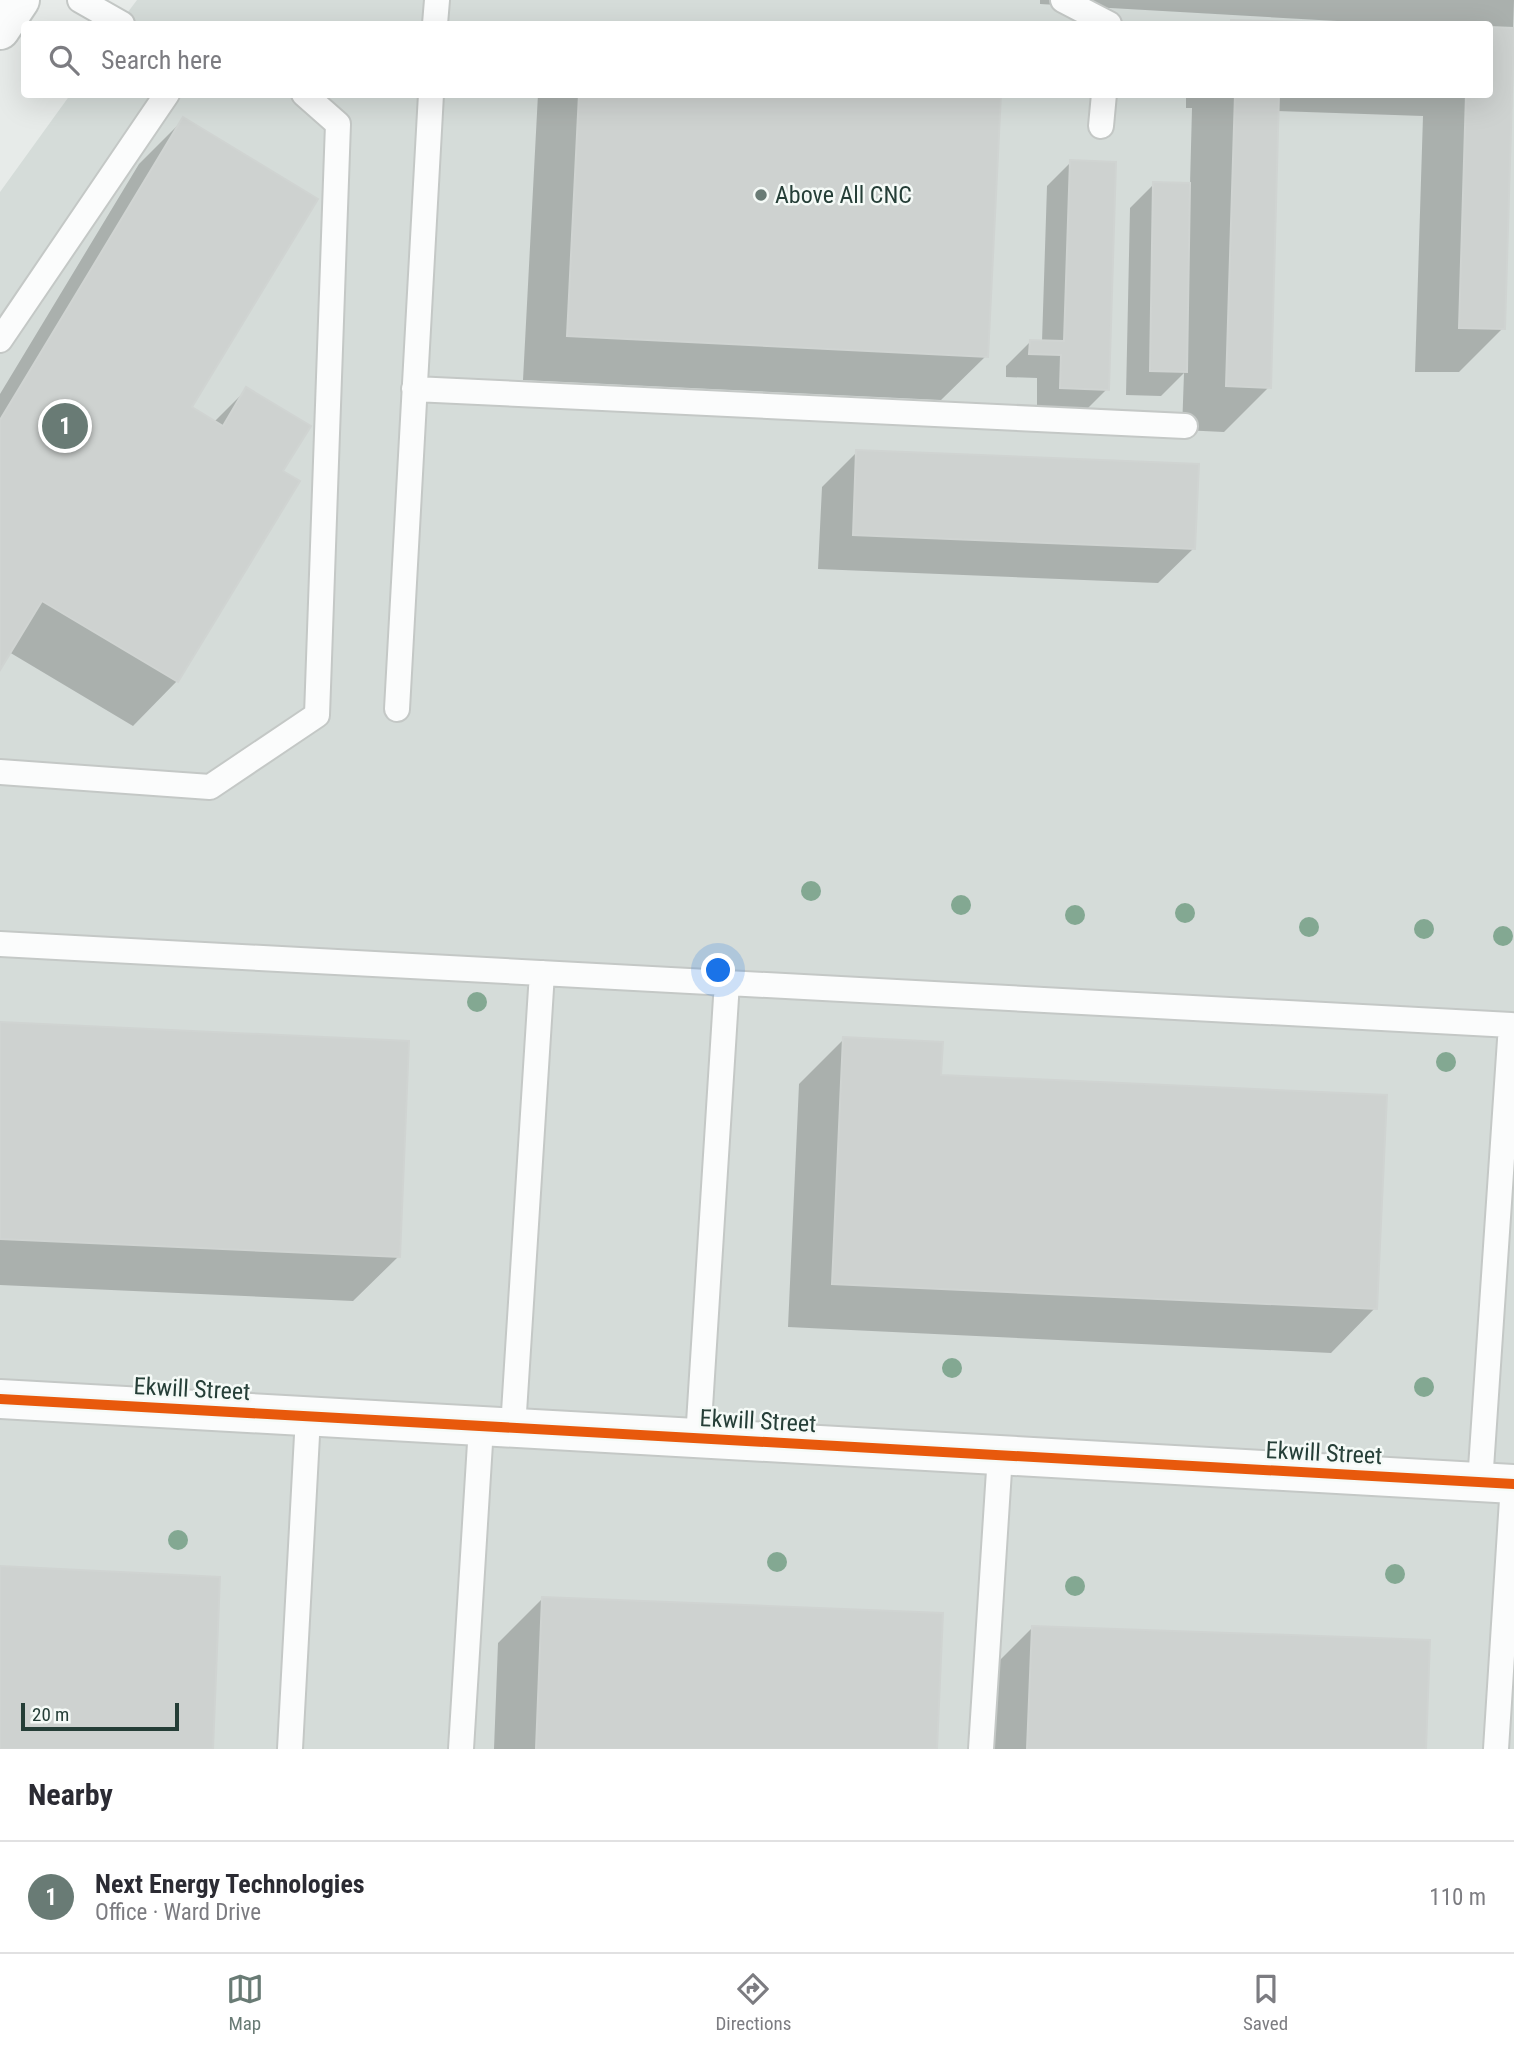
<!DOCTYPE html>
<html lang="en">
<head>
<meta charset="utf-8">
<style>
  :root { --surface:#fff; --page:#f2f2f3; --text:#2b2b33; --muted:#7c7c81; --line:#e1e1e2; --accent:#697b75 }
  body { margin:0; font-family:"Roboto Condensed",sans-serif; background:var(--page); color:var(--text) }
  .scale { position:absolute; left:21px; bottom:18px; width:158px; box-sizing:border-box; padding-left:7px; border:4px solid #253e37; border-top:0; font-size:19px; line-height:24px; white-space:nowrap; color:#253e37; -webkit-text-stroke:5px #f5faf7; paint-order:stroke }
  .you { position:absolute; left:719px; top:971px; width:24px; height:24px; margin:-18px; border:5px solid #fff; border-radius:50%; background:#1a73e8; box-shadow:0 0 0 10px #1a73e833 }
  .badge { display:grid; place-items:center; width:46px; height:46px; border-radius:50%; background:var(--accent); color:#fff; font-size:23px; font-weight:700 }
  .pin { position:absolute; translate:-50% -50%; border:4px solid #fff; box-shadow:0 2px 7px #0006 }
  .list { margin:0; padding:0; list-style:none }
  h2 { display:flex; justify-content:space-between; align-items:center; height:91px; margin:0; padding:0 28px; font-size:30px }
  h2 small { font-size:23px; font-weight:400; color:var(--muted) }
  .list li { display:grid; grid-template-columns:46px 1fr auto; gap:21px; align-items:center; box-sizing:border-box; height:112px; padding:0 28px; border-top:2px solid var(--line) }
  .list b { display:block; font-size:26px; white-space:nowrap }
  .list p { margin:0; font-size:23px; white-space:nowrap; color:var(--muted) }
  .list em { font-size:23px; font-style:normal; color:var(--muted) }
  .icon { flex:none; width:38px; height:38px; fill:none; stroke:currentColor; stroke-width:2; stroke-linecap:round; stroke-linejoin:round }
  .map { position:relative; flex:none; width:1514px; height:1749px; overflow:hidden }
  .search { position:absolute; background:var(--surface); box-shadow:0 7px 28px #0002; left:21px; right:21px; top:21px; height:77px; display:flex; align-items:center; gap:18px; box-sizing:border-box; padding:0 24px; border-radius:7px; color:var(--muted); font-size:26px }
  .sheet { height:203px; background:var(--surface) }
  nav { display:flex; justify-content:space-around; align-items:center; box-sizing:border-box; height:98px; border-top:2px solid var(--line); background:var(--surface); font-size:19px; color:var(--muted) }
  nav a { display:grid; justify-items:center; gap:4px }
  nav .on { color:var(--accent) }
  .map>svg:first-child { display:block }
  .built { fill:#d5dcd9 }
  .shadow { fill:#0003 }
  .building { fill:#ced2d0; stroke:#d0d4d2; stroke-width:2 }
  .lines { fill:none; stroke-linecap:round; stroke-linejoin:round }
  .service-casing { stroke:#c4c8c6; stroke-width:28 }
  .minor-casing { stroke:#c4c8c6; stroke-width:42 }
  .tertiary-casing { stroke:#c4c8c6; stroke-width:42 }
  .service { stroke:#fbfcfc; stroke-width:24 }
  .minor { stroke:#fbfcfc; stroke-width:38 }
  .tertiary { stroke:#fbfcfc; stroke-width:38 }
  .cycleway-casing { stroke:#f5faf7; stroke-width:15 }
  .cycleway { stroke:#e8590c; stroke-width:10 }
  .tree { fill:#83a892 }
  .poi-dot { fill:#697b75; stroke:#f5faf7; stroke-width:2.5 }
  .labels { text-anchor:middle; stroke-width:5; stroke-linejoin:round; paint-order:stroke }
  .poi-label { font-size:24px; fill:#253e37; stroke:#f5faf7; text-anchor:start }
  .street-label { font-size:24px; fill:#253e37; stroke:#f5faf7 }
</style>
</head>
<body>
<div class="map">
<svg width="1514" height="1749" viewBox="0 0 1514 1749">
  <rect width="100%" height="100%" fill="#e7ebe9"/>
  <!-- built -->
  <path class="built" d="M137 0H1514V1749H0V192L70 95 1490 94V24H119Z"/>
  <!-- shadow -->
  <path class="shadow" d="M1040 0H1514L1503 328 1459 372H1415L1423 116 1277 111 1269 387 1224 432 1182 430 1184 373 1161 396 1126 395 1130 208 1154 184 1190 185 1192 108H1186V94H1490V24H1390L1040 4Z
    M1231 21 1342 24H1228Z
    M538 94H999L986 356 941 400 523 380Z
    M183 120 190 408 214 422 247 389 281 471 177 681 133 726 9 652 0 667V394L139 164Z
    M1071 162 1107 389 1083 413 1037 411V378L1006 377V366L1030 342H1042L1047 186Z
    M857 452 1194 548 1158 583 818 569 822 487Z
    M0 1024 398 1257 353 1301 0 1285Z
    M844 1039 940 1077 1375 1308 1331 1353 788 1327 799 1084Z
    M542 1599 936 1749H494L498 1643Z
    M1033 1627 1424 1749H985L988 1672Z"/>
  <!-- building -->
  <path class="building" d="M1231 20 1405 24H1231Z
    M1490 27 1514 28 1505 329 1459 328 1466 94H1490Z
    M579 94H1001L988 357 567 336Z
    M1235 94H1279L1271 388 1226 386Z
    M183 117 318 199 192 407 223 426 246 387 311 426 283 471 300 481 178 682 42 601 0 670V420Z
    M1070 160 1116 162 1109 390 1060 388 1061 355 1029 354 1030 340 1064 341Z
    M1153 182 1190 183 1187 372 1150 371Z
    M856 450 1199 464 1195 549 853 535Z
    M0 1022 409 1041 400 1257 0 1239Z
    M843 1037 943 1042 941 1075 1387 1095 1377 1309 832 1284Z
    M0 1566 220 1577 213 1749H0Z
    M542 1597 943 1613 937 1749H536Z
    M1032 1626 1430 1640 1426 1749H1027Z"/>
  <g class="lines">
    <defs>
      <path id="service" d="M80 0 122 24
        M1063 0 1109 24
        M435 24 437 0
        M1101 126 1104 94
        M0 340 167 94
        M414 389 1185 426
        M397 709 431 94
        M0 772 210 787 317 715 338 124 304 94
        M0 944 1511 1025 1480 1483
        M513 1428 542 973
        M698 1439 727 982
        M290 1749 308 1417
        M461 1749 481 1427
        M981 1749 1000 1455
        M1496 1749 1513 1484"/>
      <path id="minor" d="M0 1399 1514 1484"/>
      <path id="tertiary" d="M0 30 20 0"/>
    </defs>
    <!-- service casing -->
    <use href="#service" class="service-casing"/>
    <!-- minor casing -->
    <use href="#minor" class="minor-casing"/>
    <!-- tertiary casing -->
    <use href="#tertiary" class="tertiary-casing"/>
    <!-- service -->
    <use href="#service" class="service"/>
    <!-- minor -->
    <use href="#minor" class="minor"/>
    <!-- tertiary -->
    <use href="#tertiary" class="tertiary"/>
    <defs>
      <path id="cycleway" d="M0 1399 1514 1484"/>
    </defs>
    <!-- cycleway casing -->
    <use href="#cycleway" class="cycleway-casing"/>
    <!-- cycleway -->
    <use href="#cycleway" class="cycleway"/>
  </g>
  <!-- trees -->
  <g class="tree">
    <circle cx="811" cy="891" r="10"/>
    <circle cx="961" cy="905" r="10"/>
    <circle cx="1185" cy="913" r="10"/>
    <circle cx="1075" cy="915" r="10"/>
    <circle cx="1309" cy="927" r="10"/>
    <circle cx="1424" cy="929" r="10"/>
    <circle cx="1503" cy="936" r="10"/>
    <circle cx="477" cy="1002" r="10"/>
    <circle cx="1446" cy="1062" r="10"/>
    <circle cx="952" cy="1368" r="10"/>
    <circle cx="1424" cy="1387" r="10"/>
    <circle cx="178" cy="1540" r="10"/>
    <circle cx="777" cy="1562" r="10"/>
    <circle cx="1395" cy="1574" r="10"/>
    <circle cx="1075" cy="1586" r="10"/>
  </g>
  <!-- markers -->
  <circle class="poi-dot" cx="761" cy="195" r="7"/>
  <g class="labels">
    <!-- poi labels -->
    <g class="poi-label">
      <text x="775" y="203">Above All CNC</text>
    </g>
    <!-- street labels -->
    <g class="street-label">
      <text transform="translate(192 1389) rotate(3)" y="8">Ekwill Street</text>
      <text transform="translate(758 1421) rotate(3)" y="8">Ekwill Street</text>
      <text transform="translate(1324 1453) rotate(3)" y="8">Ekwill Street</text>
    </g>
  </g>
</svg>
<div class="scale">20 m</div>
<div class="you"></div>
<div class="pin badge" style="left:65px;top:426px">1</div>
<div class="search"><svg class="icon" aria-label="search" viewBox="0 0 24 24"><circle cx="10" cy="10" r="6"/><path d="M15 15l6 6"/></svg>Search here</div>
</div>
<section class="sheet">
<h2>Nearby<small></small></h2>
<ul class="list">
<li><span class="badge">1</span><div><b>Next Energy Technologies</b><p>Office · Ward Drive</p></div><em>110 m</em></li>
</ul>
</section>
<nav>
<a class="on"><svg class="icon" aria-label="map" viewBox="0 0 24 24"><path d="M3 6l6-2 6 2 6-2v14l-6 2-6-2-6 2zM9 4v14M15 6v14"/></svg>Map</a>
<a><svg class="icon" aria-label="directions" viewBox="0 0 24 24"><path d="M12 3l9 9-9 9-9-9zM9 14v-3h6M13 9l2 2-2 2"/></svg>Directions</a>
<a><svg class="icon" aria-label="saved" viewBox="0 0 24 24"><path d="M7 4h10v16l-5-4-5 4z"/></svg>Saved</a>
</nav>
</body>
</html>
